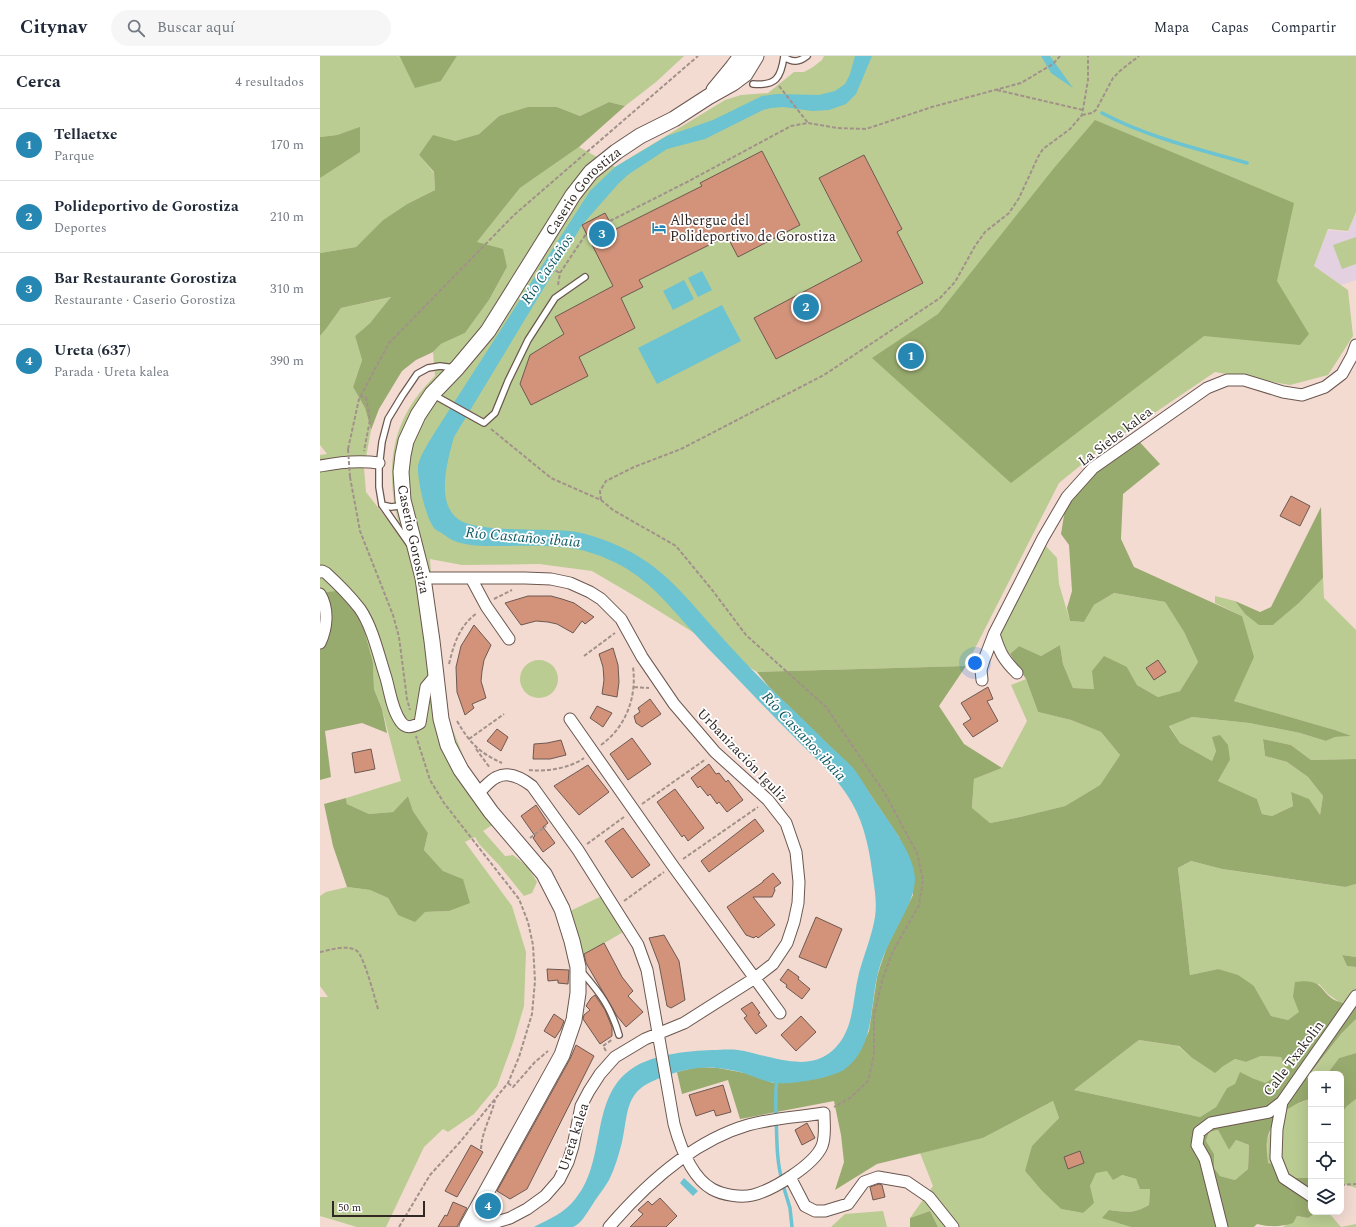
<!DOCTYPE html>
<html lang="es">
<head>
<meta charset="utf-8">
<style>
  :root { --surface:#fff; --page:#f6f6f7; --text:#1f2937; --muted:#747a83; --line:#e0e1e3; --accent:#2687b2 }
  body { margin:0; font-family:Spectral,serif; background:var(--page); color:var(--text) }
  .controls { position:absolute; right:12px; bottom:12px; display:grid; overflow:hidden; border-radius:8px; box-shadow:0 4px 16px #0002 }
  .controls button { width:36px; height:36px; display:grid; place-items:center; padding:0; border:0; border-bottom:1px solid var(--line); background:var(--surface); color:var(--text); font:20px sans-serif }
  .scale { position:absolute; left:12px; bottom:10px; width:93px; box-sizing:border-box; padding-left:4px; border:2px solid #312825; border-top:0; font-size:11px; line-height:14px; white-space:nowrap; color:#312825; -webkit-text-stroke:3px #fff; paint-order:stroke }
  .you { position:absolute; left:655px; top:607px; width:14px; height:14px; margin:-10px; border:3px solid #fff; border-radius:50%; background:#1a73e8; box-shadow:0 0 0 6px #1a73e833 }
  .badge { display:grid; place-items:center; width:26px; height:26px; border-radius:50%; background:var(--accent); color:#fff; font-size:13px; font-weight:700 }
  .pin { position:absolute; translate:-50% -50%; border:2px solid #fff; box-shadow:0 1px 4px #0006 }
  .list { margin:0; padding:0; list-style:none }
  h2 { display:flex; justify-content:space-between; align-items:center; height:52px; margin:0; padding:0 16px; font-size:17px }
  h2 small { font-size:13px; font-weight:400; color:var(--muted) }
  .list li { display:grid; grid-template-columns:26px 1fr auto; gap:12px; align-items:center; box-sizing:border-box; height:72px; padding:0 16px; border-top:1px solid var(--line) }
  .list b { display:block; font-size:15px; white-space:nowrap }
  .list p { margin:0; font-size:13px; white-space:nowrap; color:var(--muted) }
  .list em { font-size:13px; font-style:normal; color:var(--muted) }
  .icon { flex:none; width:22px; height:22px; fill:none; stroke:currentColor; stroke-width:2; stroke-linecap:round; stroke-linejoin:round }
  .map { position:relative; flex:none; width:1036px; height:1171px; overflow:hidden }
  header { display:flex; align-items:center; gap:24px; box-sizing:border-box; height:56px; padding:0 20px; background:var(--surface); border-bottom:1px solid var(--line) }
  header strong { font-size:19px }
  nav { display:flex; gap:22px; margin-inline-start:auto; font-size:14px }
  .search { width:280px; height:36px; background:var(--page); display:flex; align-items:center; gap:10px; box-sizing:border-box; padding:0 14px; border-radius:22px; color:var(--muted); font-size:15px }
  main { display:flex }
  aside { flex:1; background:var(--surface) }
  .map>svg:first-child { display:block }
  .education { fill:#e3d0e0 }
  .green { fill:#bacc92 }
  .forest { fill:#98ab6e; fill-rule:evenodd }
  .water { fill:#6cc3d1 }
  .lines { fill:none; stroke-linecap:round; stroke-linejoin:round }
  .stream { stroke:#6cc3d1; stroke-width:3.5 }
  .building { fill:#d3937a; stroke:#6d5951 }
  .lane-casing { stroke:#6b574f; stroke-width:8 }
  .street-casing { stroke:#6b574f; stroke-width:13 }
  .secondary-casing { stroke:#6b574f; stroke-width:17 }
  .path { stroke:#a2918a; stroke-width:2; stroke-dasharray:4 2; stroke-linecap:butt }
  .lane { stroke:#fff; stroke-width:5.5 }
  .street { stroke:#fff; stroke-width:11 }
  .secondary { stroke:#fff; stroke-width:15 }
  .path-bridge { stroke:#a2918a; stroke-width:2; stroke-dasharray:4 2; stroke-linecap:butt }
  .labels { text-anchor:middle; stroke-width:3.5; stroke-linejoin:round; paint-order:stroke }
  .street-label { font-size:14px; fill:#312825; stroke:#fff }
  .poi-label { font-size:14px; fill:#312825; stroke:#fff; text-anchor:start }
  .water-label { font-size:15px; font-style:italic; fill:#0e5a64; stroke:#fff }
</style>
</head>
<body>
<header>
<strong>Citynav</strong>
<div class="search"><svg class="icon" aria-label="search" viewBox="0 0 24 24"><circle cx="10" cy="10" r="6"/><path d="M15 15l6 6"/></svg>Buscar aquí</div>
<nav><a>Mapa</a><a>Capas</a><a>Compartir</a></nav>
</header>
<main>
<aside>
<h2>Cerca<small>4 resultados</small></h2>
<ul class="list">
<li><span class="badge">1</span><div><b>Tellaetxe</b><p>Parque</p></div><em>170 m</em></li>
<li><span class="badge">2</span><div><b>Polideportivo de Gorostiza</b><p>Deportes</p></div><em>210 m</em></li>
<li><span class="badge">3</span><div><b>Bar Restaurante Gorostiza</b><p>Restaurante · Caserio Gorostiza</p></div><em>310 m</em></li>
<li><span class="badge">4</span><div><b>Ureta (637)</b><p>Parada · Ureta kalea</p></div><em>390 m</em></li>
</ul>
</aside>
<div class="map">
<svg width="1036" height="1171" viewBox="0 0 1036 1171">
  <rect width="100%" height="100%" fill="#f3dbd2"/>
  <!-- education -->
  <path class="education" d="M1036 157V224L1021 229 994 210 1008 174 1028 176Z"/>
  <!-- green -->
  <path class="green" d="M0 0H77L121 25 137 0H364L336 26 305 50 289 46 260 60 237 51 179 60 159 78 135 85 99 99 114 117 115 134 87 148 63 164 36 191 0 197V122L40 72 17 79 0 81Z
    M504 0H1036V156L1028 175 1008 173 994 210 1028 234 1033 280 1008 319 970 329 895 316 777 396 739 427 646 610 437 616 318 542 272 515 219 508 142 509 110 503 116 587 129 664 148 712 183 762 163 775 185 800 193 799 208 811 217 826 212 837 204 840 179 809 159 788 155 781 145 786 192 850 206 896 204 950 194 984 177 1030 154 1058 128 1076 123 1073 104 1091 66 1171H37L0 1160V941H8L0 930V840L6 836 27 831 50 834 68 842 78 859 105 856 129 855 143 823 123 815 104 794 108 777 93 755 88 740 73 756 49 758 27 748 26 742 81 725 62 653 54 633 53 607 0 537V399L7 398 0 389V280L6 273 21 252 72 241 50 267 35 280 42 304 33 331 45 352 51 374 44 412 46 436 84 485C82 474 77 463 75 452 66 399 76 358 115 320L113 296 121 288 145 277 169 244 187 211 157 186 200 132 259 91 295 111 405 44 421 39 448 37 474 16H484L493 11 502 4Z
    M1036 181V208L1022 213 1013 189Z
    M725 489 737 502 739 528 750 565 764 566 774 549 794 537 845 546 864 576 878 606 860 635 838 641 817 629 807 611 775 633 753 632 743 608 740 589 721 600 699 590 690 598 683 592 680 578 684 566Z
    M1003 522 1004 542 1036 574V703L991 704 971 689 943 683 945 700 967 706 988 721 1003 740 1000 759 971 737 973 750 952 760 942 758 937 743 898 725 910 704 893 681 896 695 892 705 860 687 849 669 872 661 929 667 980 677 1006 685 1015 681 1029 680 1015 674 914 645 922 560 895 547V540L915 545 925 558 953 569 979 547Z
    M200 623a19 19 0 1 1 38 0a19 19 0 1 1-38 0Z
    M706 623 718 656 751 664 781 676 800 699 780 729 745 750 700 761 670 767 652 753 654 723 682 712 707 665 691 629Z
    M871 805 902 813 1024 831 1036 828V901L1022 899 1027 910 1036 911V948L1019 946 1008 938 999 928 973 941 980 957 968 964 951 960 934 930 898 913 870 919 858 812Z
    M282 840 305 875 262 900 250 855Z
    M1036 963V997L1019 1002 1007 1018H991V1023H987L1021 978Z
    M819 984 858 990 871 1001 902 1011 915 1003 926 1006 941 1000 961 1001 966 1015 945 1028 932 1022 907 1032 896 1051 880 1061 754 1034Z
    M990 1043 991 1122H972L966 1112 948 1107 947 1085 953 1066 972 1050Z
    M1036 1043V1132L1021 1127V1059L1026 1051Z
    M733 1045 739 1062 727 1075 705 1115 722 1135 741 1153 763 1157 770 1130 776 1116 787 1115 816 1123 820 1132 830 1133 829 1149C813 1158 807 1156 789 1154L811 1171H618L610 1155 590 1162 613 1130 600 1097 663 1082Z
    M898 1074 909 1094 916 1084 929 1089 928 1113 915 1124 900 1120 894 1112V1098L886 1085 889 1076Z
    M563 1155 567 1171H511L525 1158Z
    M998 1156H1008L1021 1171 1036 1168V1171H963L977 1160 988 1162Z"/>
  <!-- forest -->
  <path class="forest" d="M78 0H137L121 25 95 32 80 1Z
    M289 46 305 50 259 91 200 132 157 186 183 193 187 211 169 244 145 277 121 288 113 296 96 304 82 315 59 353 51 374 45 352 33 331 42 304 35 280 50 267 71 241 21 252 6 273 0 280V197L36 191 63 164 87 148 115 134 114 116 99 99 113 79 135 85 159 78 179 60 208 51H237L260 60Z
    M775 64 974 147 957 225 989 278 980 289 884 280 691 427 552 302 618 258 734 112Z
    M40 71V96L0 122V81L17 79Z
    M816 382 840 408 803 438 801 483 814 511 922 560 934 601 914 645 1015 674 1031 680 1015 681 1006 685 980 677 929 667 872 661 849 670 860 687 892 705 896 695 892 681 900 679 908 689 910 704 898 725 937 743 942 758 952 760 973 750 971 736 989 743 1000 759 1003 740 988 721 967 706 945 700 943 683 971 689 991 704 1036 703V828L1025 831 902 813 871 805 858 812 870 919 898 913 918 919 934 930 951 960 968 964 979 956 973 941 975 926C1007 921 999 940 1020 946 1025 948 1031 947 1036 948V963L1021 978 987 1022 991 1023V1043C970 1048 950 1063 947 1085 946 1092 948 1100 948 1107L966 1112 972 1122H991V1156H998L988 1162 977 1160 973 1167C962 1171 948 1171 937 1168L934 1171H811L782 1162 789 1154C807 1156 813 1158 829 1149L830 1133H820L816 1123 802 1119 793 1124 787 1115 776 1117 770 1130 774 1147 763 1157 741 1153 722 1135 705 1115 712 1090 739 1062 733 1045 663 1082 557 1108 515 1134 524 1106 521 1079 514 1045 420 1063 408 1024 362 1038 357 1016 378 1011 398 1012 425 1017 453 1027H466L504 1021 523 1014 541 992 549 975 557 921 561 908 567 891 593 839 579 781 533 713 449 631 437 616 646 610 619 650 644 688 682 712 654 723 652 752 670 767 700 761 745 750 780 729 800 699 781 676 751 664 718 656 706 623 690 598 699 590 721 600 740 589 743 608 753 632 774 633 772 615 784 600 807 611 817 629 838 641 860 635 878 606 864 576 845 546 794 537 774 549 764 566 750 565 747 552 752 535 749 489 741 478 747 441ZM819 984 859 990 871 1001 895 1017 902 1011 915 1003 926 1006 941 1000 961 1001 966 1015 945 1027 932 1022 920 1016 915 1028 907 1032 896 1051 880 1061 754 1034ZM898 1074 909 1094 916 1084 929 1089 928 1113 915 1124 900 1120 894 1112V1098L886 1085 889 1076Z
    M1001 451 1003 522 979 547 953 569H939L925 558 915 545 940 556 951 551Z
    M16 535 34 555 44 574 53 607 54 633 62 653 67 677 42 667 5 675 11 721 0 724V537Z
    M88 740 93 755 108 777 104 794 123 815 143 823 150 847 129 855 105 856 95 866 78 859 68 842 50 834 27 831 13 790 4 748 26 742 27 748 49 758 73 756Z
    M1022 899 1036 901V911L1027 910Z
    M1036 997V1043L1026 1051 1021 1059V1018H1007L1019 1002Z
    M610 1155 618 1171H590V1162Z"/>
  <!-- water -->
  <path class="water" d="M535 0H552L536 38 526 48 509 54 492 55 463 51 451 52 443 54 385 83 347 93 309 118 299 127 262 169 134 381C128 403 115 446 138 463 157 477 222 472 249 475 268 477 288 485 305 493 347 514 368 544 398 577 414 595 431 613 448 630 469 650 490 670 510 690 518 698 527 705 534 713 541 722 546 732 552 741 566 762 594 797 595 822 595 838 587 852 580 866 571 884 561 901 557 921 550 952 554 991 525 1013 513 1022 470 1029 455 1027 446 1026 438 1022 429 1019 419 1015 408 1013 397 1012 374 1010 354 1016 333 1025 304 1037 308 1061 302 1086 299 1098 295 1112 289 1124 284 1133 276 1142 271 1151 266 1158 261 1168 253 1171 249 1171 221 1171 214 1171 229 1163 245 1157 256 1142 288 1103 268 1038 316 1010 337 998 368 995 392 994 400 994 409 993 418 994 446 998 486 1018 512 995 535 975 532 944 539 917 544 898 552 880 555 861 557 848 555 835 553 822 550 797 545 769 532 747 518 722 497 704 477 684 454 661 431 637 409 614 397 601 384 589 373 576 350 551 332 527 302 510 283 500 262 492 240 491 219 489 197 490 175 490 162 490 150 490 137 486 131 484 126 480 120 476 118 475 116 474 115 473 106 464 97 423 98 410 100 399 109 386 115 376L270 135 295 111 347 80 393 64 442 40 457 38 499 39 515 35 525 28 530 18Z
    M721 0H730L753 32 731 17Z
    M382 215 392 234 378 241 368 222Z
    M364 224 374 243 353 254 343 235Z
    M402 249 421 285 337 328 318 292Z
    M364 1122 378 1135 373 1140 360 1127Z"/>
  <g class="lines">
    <!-- stream -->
    <path class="stream" d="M782 57C827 81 878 93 927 107
      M457 1024C455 1035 456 1047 456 1058 457 1080 456 1103 462 1124
      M463 1129 470 1152 472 1171"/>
  </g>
  <!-- building -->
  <path class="building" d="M442 95 480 169 418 201 407 180 319 224 323 231 301 242 315 272 259 301 268 320 211 349 200 328 210 299 244 278 235 261 293 230 262 169 285 157 294 174 382 130 380 127Z
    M544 99 582 173 577 176 603 227 456 303 434 262 542 205 499 122Z
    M971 440 990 450 980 470 960 460Z
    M208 540H231L242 543 254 547 274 561 265 568 262 565 253 577 237 568 228 566 216 565 201 569 185 547Z
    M154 569 171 589 164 604 162 615 161 625 166 642 152 648 154 652 145 659 137 636 136 611 141 590Z
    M293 592 298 609 299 626 297 641 282 638 284 624 283 611 279 598Z
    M838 604 846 616 834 624 826 612Z
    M668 631 673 643 667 645 678 665 653 681 643 668 651 663 641 647Z
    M330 643 341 658 322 671 316 667 314 660 320 656 318 652Z
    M277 650 292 657 283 671 270 662Z
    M177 673 188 681 181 695 167 685Z
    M312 682 331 708 308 724 290 698Z
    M241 684 246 699 230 703H213L214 688 227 687Z
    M51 693 55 713 35 717 32 697Z
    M389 708 396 718 399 717 406 726 408 724 423 744 407 756 399 746 397 748 390 738 388 740 380 730 378 732 371 722Z
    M268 709 289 736 259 759 234 730Z
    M355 733 384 772 368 785 364 779 362 781 337 746Z
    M216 749 228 767 223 771 235 787 223 796 213 782 215 780 201 760Z
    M435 763 444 775 389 816 381 805Z
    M303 772 330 809 312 822 285 785Z
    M453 817 461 827 454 832 455 834 452 841H433L455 869 438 882 436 880 434 882 426 879 407 851 443 826V825Z
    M496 861 522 873 506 912 479 901Z
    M344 879 359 905 365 944 351 952 347 950 339 908 329 882Z
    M284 887 302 921 313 935 308 940 323 956 306 971 297 960 266 907 264 898Z
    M227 913 249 914 248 928 238 927V924L228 925Z
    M468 913 479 921 478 923 490 933 482 943 466 931 467 929 460 924Z
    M275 939 285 954 292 971V980L280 988 263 963 264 959 270 954 266 950 271 942Z
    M432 946 440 957 438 958 447 970 436 978 424 962 427 960 421 953Z
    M234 958 244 965 241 973 235 982 224 975Z
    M481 960 496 976 476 995 461 979Z
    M256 989 274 1000 207 1133 190 1143 177 1135 250 1003Z
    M403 1029 411 1056 396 1060 394 1054 376 1060 369 1039Z
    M487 1067 495 1082 482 1089 475 1074Z
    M151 1089 163 1096 137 1141 125 1135Z
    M760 1095 764 1107 748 1113 744 1101Z
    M559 1128 562 1129 565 1141 553 1144 550 1131Z
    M340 1142 357 1160 346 1171H310L323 1158 318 1154 328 1145 332 1149Z
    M133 1146 147 1152 138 1169 137 1171H118L125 1159 127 1160Z"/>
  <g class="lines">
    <defs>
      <path id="lane" d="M464 1C473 7 479 6 487 0
        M433 28C456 30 461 22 464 0
        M112 338 164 367 175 357 188 325 208 284 235 242 265 221
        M62 449 71 451 79 450 82 447
        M90 489 62 449 59 431V412L62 386 68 363 82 340 97 318 108 312 120 310 135 312
        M262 916C280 937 291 951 299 979"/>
      <path id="street" d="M0 410C20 406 39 404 59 407
        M0 516 2 515 6 517C18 528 30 540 40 553 53 572 59 601 66 622 70 636 72 654 81 666 86 673 93 671 100 667L106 631 116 619
        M103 522H205L231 523 250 527 270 536 281 543 301 563 322 601 354 648 395 696 448 744 466 767 476 796 479 826 478 847 474 866 467 887 453 908 435 922 364 967 325 983 295 1001 280 1018 269 1035 261 1050 253 1090 248 1106 239 1124 225 1140 207 1153 190 1162 170 1168 158 1169 150 1166
        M151 522 166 550 189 583
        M0 538C9 553 7 572 0 587
        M674 578C680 597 683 603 697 617
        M662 624 661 614 664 604 674 578 723 482 747 441 773 412 887 332 907 324H924L963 336 982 339 1005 331 1022 318 1032 300 1036 289
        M250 663 353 810 460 957
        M158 737C164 732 170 724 177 721 189 715 203 723 212 730L258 794 318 889 327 914 354 1068C360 1090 371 1121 392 1133 403 1139 421 1142 433 1139 453 1134 494 1109 502 1090 506 1080 504 1068 504 1057 479 1061 453 1062 428 1069 373 1085 326 1128 289 1171
        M962 1046 957 1073 956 1102 964 1122 991 1140
        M470 1121 485 1150 495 1155H505L528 1148 544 1126 558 1121 587 1126 609 1141 633 1171
        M902 1171 885 1103 877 1089 879 1076 891 1067 949 1056 962 1046 1036 940"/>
      <g id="secondary">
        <path d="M394 34 413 11 421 0"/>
        <path id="s1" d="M147 1171 242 999 254 964 258 937V911L252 885 242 853 224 818 171 756 141 714 128 689 121 663 112 585 103 522 83 444 81 416 83 399 86 385 98 359 112 338 137 312 168 275 253 139 271 116 296 96 320 80 354 63 388 41 413 27 425 18 436 0"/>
      </g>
    </defs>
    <!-- lane casing -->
    <use href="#lane" class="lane-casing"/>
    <!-- street casing -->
    <use href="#street" class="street-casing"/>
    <!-- secondary casing -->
    <use href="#secondary" class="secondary-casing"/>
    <!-- path -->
    <path class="path" d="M459 30 488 67
      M677 34 763 54
      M762 59 772 57 776 54 793 22 801 14 819 0
      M290 165 369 125 471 70 488 67 517 72 546 73 612 51 701 27 733 8 740 0
      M225 209 240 217
      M238 229 240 217 266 178
      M40 340 46 341 50 364 44 395
      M171 373 231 422 281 444 293 454 356 490 393 535 426 579 506 651 564 736 597 797 603 824 599 849 572 897 562 925 554 959V999L548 1025 530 1042 514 1051
      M28 393 39 343 69 287 194 159 378 0
      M30 421 40 475 73 559 79 581 87 643 90 654
      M281 444 280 435 286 425 314 411 361 393 504 319 620 242 635 226 655 190 665 176 689 157 699 142 718 101 723 93 750 73 762 59 768 24V0
      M174 543 192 534
      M264 600 295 577
      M129 608C134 588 139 570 157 557
      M314 631 329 632
      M137 665C150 687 158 696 182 707
      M149 683 184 658
      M281 689C306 671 317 641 313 611
      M156 693 170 712
      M209 714C227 716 250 712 264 702
      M322 748 386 703
      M210 782 226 770
      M267 788 304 761
      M363 803 438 751
      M304 845 344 816
      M0 896C11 894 27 888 37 895 44 900 55 943 58 953
      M286 995 283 990 293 983
      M188 1027 193 1031 215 1006 228 995
      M161 1093C162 1075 171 1061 175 1044
      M1021 1129 1036 1128
      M79 1171 110 1119 140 1086 188 1027 199 1001 212 958 215 925 213 889 208 866 199 843 124 747 110 724 96 680"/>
    <!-- lane -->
    <use href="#lane" class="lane"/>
    <!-- street -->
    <use href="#street" class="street"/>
    <!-- secondary -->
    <use href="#secondary" class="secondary"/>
    <!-- path-bridge -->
    <path class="path-bridge" d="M28 393 30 421"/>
  </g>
  <!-- icons -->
  <defs>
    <symbol id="hotel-bare" viewBox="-9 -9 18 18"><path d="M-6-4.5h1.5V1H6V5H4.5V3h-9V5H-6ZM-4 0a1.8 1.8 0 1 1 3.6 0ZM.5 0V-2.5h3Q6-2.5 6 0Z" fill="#2687b2" stroke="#fff" stroke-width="2.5" paint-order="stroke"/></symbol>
  </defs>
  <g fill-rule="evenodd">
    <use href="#hotel-bare" x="329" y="162" width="20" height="20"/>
  </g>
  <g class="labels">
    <!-- street labels -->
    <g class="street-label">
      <text dy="5" stroke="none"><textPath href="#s1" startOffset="1165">Caserio Gorostiza</textPath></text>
      <text transform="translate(795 380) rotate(-37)" y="5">La Siebe kalea</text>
      <text transform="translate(94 483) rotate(78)" y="5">Caserio Gorostiza</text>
      <text transform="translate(423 699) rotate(46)" y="5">Urbanización Iguliz</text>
      <text transform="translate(973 1002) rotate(-53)" y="5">Calle Txakolin</text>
      <text transform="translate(253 1081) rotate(-72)" y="5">Ureta kalea</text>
    </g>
    <!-- poi labels -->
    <g class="poi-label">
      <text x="350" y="169">Albergue del<tspan x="350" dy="16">Polideportivo de Gorostiza</tspan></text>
    </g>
    <!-- water labels -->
    <g class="water-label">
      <text transform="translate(227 213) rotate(-56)" y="5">Río Castaños</text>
      <text transform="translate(203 481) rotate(5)" y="5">Río Castaños ibaia</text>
      <text transform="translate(484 680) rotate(47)" y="5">Río Castaños ibaia</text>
    </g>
  </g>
</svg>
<div class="controls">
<button>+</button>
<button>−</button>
<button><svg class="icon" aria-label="locate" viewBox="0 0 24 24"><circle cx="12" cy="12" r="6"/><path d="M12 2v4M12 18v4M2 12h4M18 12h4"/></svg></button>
<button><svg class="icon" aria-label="layers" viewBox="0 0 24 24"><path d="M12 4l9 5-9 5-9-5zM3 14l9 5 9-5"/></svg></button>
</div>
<div class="scale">50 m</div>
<div class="you"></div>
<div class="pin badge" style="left:591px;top:300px">1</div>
<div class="pin badge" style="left:486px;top:251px">2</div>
<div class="pin badge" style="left:282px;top:178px">3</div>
<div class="pin badge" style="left:168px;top:1150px">4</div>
</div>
</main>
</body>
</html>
